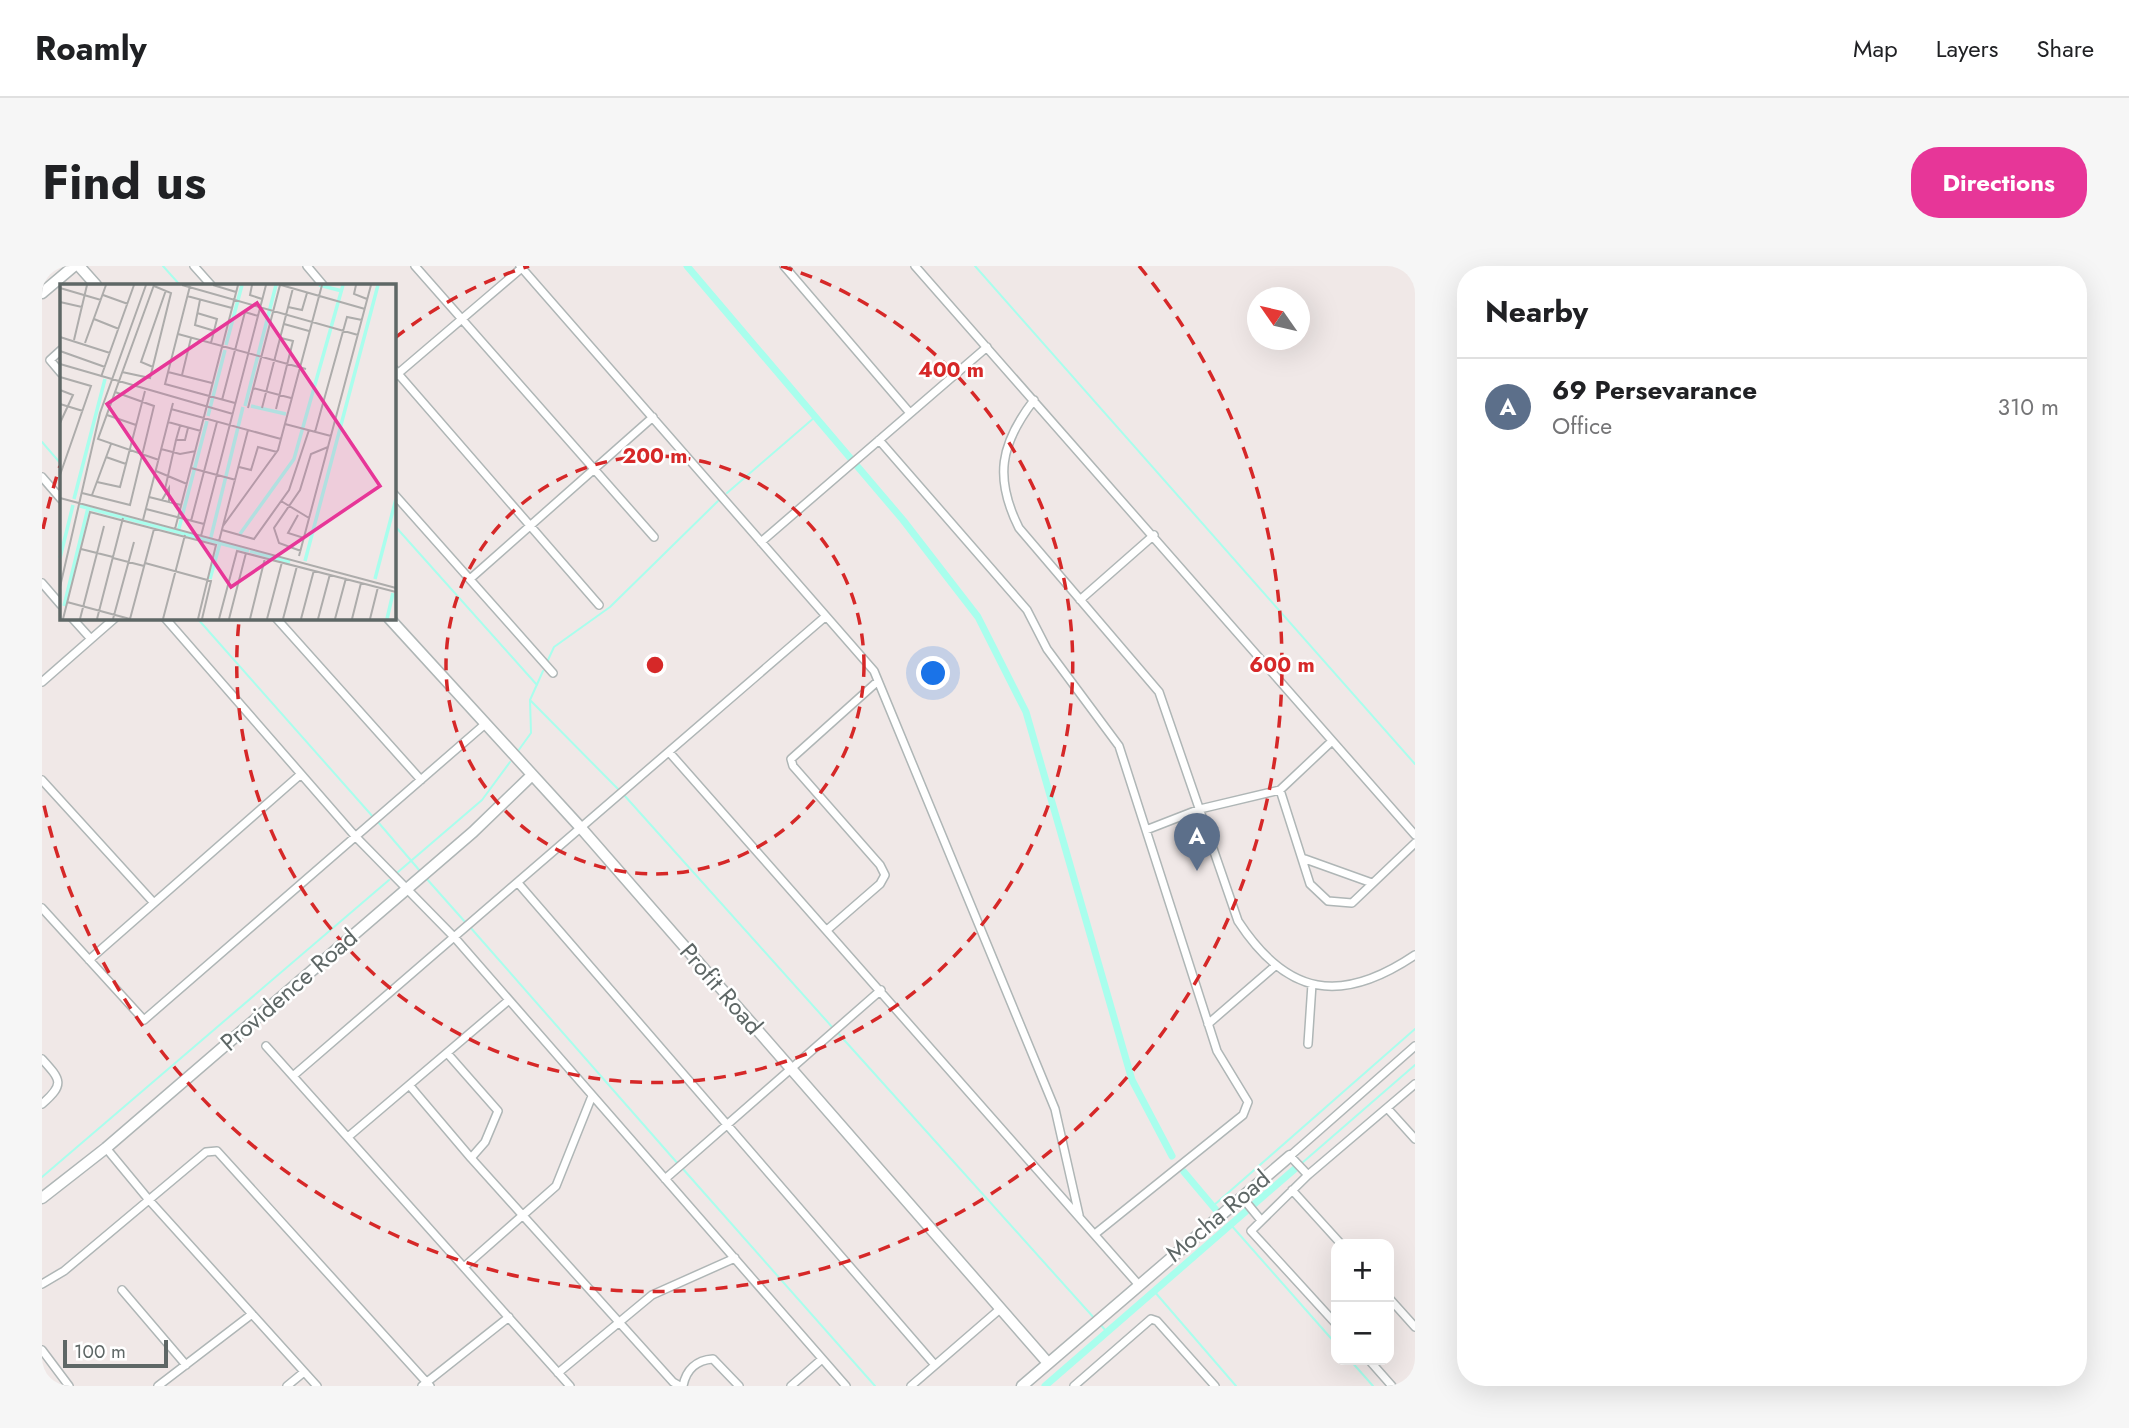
<!DOCTYPE html>
<html lang="en">
<head>
<meta charset="utf-8">
<style>
  :root { --surface:#fff; --page:#f6f6f6; --text:#202124; --muted:#757577; --line:#e0e0e0; --accent:#e73698 }
  body { margin:0; font-family:Jost,sans-serif; background:var(--page); color:var(--text) }
  .controls { position:absolute; right:21px; bottom:21px; display:grid; overflow:hidden; border-radius:14px; box-shadow:0 7px 28px #0002 }
  .controls button { width:63px; height:63px; display:grid; place-items:center; padding:0; border:0; border-bottom:2px solid var(--line); background:var(--surface); color:var(--text); font:35px sans-serif }
  .compass { position:absolute; left:1205px; top:21px; width:63px; height:63px; border-radius:50%; background:var(--surface); box-shadow:0 7px 28px #0002; rotate:304deg }
  .scale { position:absolute; left:21px; bottom:18px; width:105px; box-sizing:border-box; padding-left:7px; border:4px solid #5e6766; border-top:0; font-size:19px; line-height:24px; white-space:nowrap; color:#5e6766; -webkit-text-stroke:5px #fff; paint-order:stroke }
  .you { position:absolute; left:892px; top:408px; width:24px; height:24px; margin:-18px; border:5px solid #fff; border-radius:50%; background:#1a73e8; box-shadow:0 0 0 10px #1a73e833 }
  .badge { display:grid; place-items:center; width:46px; height:46px; border-radius:50%; background:var(--accent); color:#fff; font-size:23px; font-weight:700 }
  .pin { position:absolute; translate:-50% -58px; filter:drop-shadow(0 2px 4px #0008) }
  .pin::after { content:''; position:absolute; top:37px; width:24px; height:21px; background:inherit; clip-path:polygon(0 0,100% 0,50% 100%) }
  .list { margin:0; padding:0; list-style:none }
  h2 { display:flex; justify-content:space-between; align-items:center; height:91px; margin:0; padding:0 28px; font-size:30px }
  h2 small { font-size:23px; font-weight:400; color:var(--muted) }
  .list li { display:grid; grid-template-columns:46px 1fr auto; gap:21px; align-items:center; box-sizing:border-box; height:98px; padding:0 28px; border-top:2px solid var(--line) }
  .list b { display:block; font-size:26px; white-space:nowrap }
  .list p { margin:0; font-size:23px; white-space:nowrap; color:var(--muted) }
  .list em { font-size:23px; font-style:normal; color:var(--muted) }
  .map { position:relative; flex:none; width:1373px; height:1120px; overflow:hidden; border-radius:28px }
  header { display:flex; align-items:center; gap:42px; box-sizing:border-box; height:98px; padding:0 35px; background:var(--surface); border-bottom:2px solid var(--line) }
  header strong { font-size:33px }
  nav { display:flex; gap:38px; margin-inline-start:auto; font-size:24px }
  .intro { display:flex; align-items:center; justify-content:space-between; box-sizing:border-box; height:168px; padding:0 42px }
  h1 { margin:0; font-size:49px }
  .button { padding:18px 32px; border-radius:28px; background:var(--accent); color:#fff; font-size:24px; font-weight:700 }
  main { display:flex; gap:42px; padding:0 42px }
  aside { flex:1; background:var(--surface); border-radius:28px; box-shadow:0 7px 28px #0002 }
  .map>svg:first-child { display:block }
  .lines { fill:none; stroke-linecap:round; stroke-linejoin:round }
  .stream { stroke:#a9feed; stroke-width:2 }
  .canal { stroke:#a9feed; stroke-width:7 }
  .minor-casing { stroke:#afb6b6; stroke-width:10 }
  .tertiary-casing { stroke:#afb6b6; stroke-width:13 }
  .minor { stroke:#fff; stroke-width:7 }
  .tertiary { stroke:#fff; stroke-width:10 }
  .ring { fill:none; stroke:#d62828; stroke-width:3.5; stroke-dasharray:12 9 }
  .labels { text-anchor:middle; stroke-width:5; stroke-linejoin:round; paint-order:stroke }
  .street-label { font-size:24px; fill:#5e6766; stroke:#fff }
  .inset-river { fill:none; stroke:#a9feed; stroke-width:3.5 }
  .inset-road { fill:none; stroke:#adacab; stroke-width:2 }
  .view { fill:#e73698; fill-opacity:0.15; stroke:#e73698; stroke-width:3.5 }
  .inset-edge { fill:none; stroke:#5e6766; stroke-width:3.5 }
  .centre { fill:#d62828; stroke:#fff; stroke-width:3.5 }
  .ring-label { font-size:21px; text-anchor:middle; font-weight:bold; fill:#d62828; stroke:#fff; stroke-width:5; stroke-linejoin:round; paint-order:stroke }
</style>
</head>
<body>
<header>
<strong>Roamly</strong>
<nav><a>Map</a><a>Layers</a><a>Share</a></nav>
</header>
<div class="intro"><h1>Find us</h1><a class="button">Directions</a></div>
<main>
<div class="map">
<svg width="1373" height="1120" viewBox="0 0 1373 1120">
  <rect width="100%" height="100%" fill="#f0e8e7"/>
  <g class="lines">
    <!-- stream -->
    <path class="stream" d="M121 0 138 19
      M933 0 1373 498
      M0 176 19 198
      M685 227 773 151
      M352 259 495 419
      M155 352 332 552
      M506 394 512 381 568 341 676 235
      M488 434 578 525
      M476 485 489 467 488 434 501 405
      M582 529 791 762
      M336 556 378 605
      M356 606 440 534 468 496
      M384 612 424 657
      M428 661 637 899
      M795 766 1053 1053
      M1260 897 1373 799
      M641 903 833 1120
      M0 911 347 614
      M1171 940 1373 763
      M1189 959 1294 1078
      M1112 1025 1194 1120
      M1057 1057 1065 1066
      M1308 1094 1331 1120"/>
    <!-- canal -->
    <path class="canal" d="M645 0 861 254 936 351 984 446 1090 814 1130 890
      M1142 906 1174 944
      M1003 1120 1255 901"/>
    <defs>
      <path id="minor" d="M152 0 169 19
        M265 0 281 19
        M373 0 612 271
        M478 0 832 405 1013 843 1037 949
        M742 0 868 147
        M873 0 1373 569
        M19 84 8 94 19 107
        M352 103 557 339
        M352 111 482 0
        M992 134C958 178 952 212 977 262L1117 426 1196 655C1245 730 1299 739 1373 689
        M837 174 985 344 1005 383 1077 480 1175 785 1206 836 1201 849 1053 968
        M0 211 19 233
        M352 228 511 407
        M719 276 945 81
        M428 313 611 151
        M0 317 19 339
        M1038 334 1112 269
        M30 352 49 373
        M123 352 313 570 413 672 804 1120
        M234 352 379 514
        M0 416 73 352
        M627 486 1096 1018
        M0 514 112 637
        M1238 524 1268 618 1286 635 1310 637 1373 577
        M1104 564 1158 543 1238 524 1290 475
        M1263 593 1330 617
        M476 617 893 1099
        M0 642 102 754 442 459
        M785 664 838 618 843 609 838 599 751 500 749 493 836 415
        M47 694 259 508
        M1166 758 1233 700
        M1266 778 1270 718
        M224 780 528 1120
        M0 793C19 814 23 818 0 838
        M251 810 784 350
        M368 820 429 892 443 876 456 845 405 787
        M1346 843 1373 873
        M306 871 467 734
        M64 882 107 934 275 1120
        M429 892 631 1116 638 1120
        M1266 909 1248 890 1373 780
        M623 913 839 724
        M1250 924 1299 978
        M1199 930 1218 953
        M422 1001 514 920 550 830
        M0 1018 22 1005 164 886 175 885 388 1120
        M80 1024 144 1099
        M1347 1032 1373 1061
        M1294 1058 1209 965 1266 909 1373 818
        M0 1084 27 1120
        M1327 1094 1350 1120
        M516 1107 610 1029 693 992
        M116 1120 210 1048
        M245 1120 262 1106
        M380 1120 467 1051
        M641 1120C644 1104 654 1094 671 1093L697 1120
        M749 1120 780 1093
        M869 1120 958 1043
        M1032 1120 1109 1053 1115 1055 1173 1120"/>
      <path id="tertiary" d="M37 0 54 19
        M0 27 32 0
        M347 352 539 562 1006 1097
        M0 932 64 882 431 566 489 510
        M980 1120 1248 890"/>
    </defs>
    <!-- minor casing -->
    <use href="#minor" class="minor-casing"/>
    <!-- tertiary casing -->
    <use href="#tertiary" class="tertiary-casing"/>
    <!-- minor -->
    <use href="#minor" class="minor"/>
    <!-- tertiary -->
    <use href="#tertiary" class="tertiary"/>
  </g>
  <!-- distance rings -->
  <g class="ring">
    <circle cx="613" cy="399" r="209"/>
    <path d="M353 72A418 418 0 0 1 487 0M739 0A418 418 0 1 1 197 355"/>
    <path d="M1 263A627 627 0 0 1 18 200M1097 0A627 627 0 1 1 1 535"/>
  </g>
  <g class="labels">
    <!-- street labels -->
    <g class="street-label">
      <text transform="translate(679 723) rotate(49)" y="8">Profit Road</text>
      <text transform="translate(247 724) rotate(-41)" y="8">Providence Road</text>
      <text transform="translate(1176 950) rotate(-40)" y="8">Mocha Road</text>
    </g>
  </g>
  <!-- overview -->
  <g transform="translate(18 18)">
    <rect width="336" height="336" fill="#f0e8e7"/>
    <path class="inset-river" d="M259 1 282 7M166 61 182 1M185 122 216 1M191 122 226 130M148 132 165 66M14 215 45 95M20 222 189 267M118 248 147 137M180 250 234 175 283 1M150 257 183 123M190 267 230 278M0 274 13 221M245 277 318 1M150 295 160 259M315 295 336 215M4 322 28 224M327 335 333 309"/>
    <path class="inset-road" d="M94 1 38 155 99 176M122 1 298 51M153 1 176 8M192 1 190 11 202 15M221 1 305 25M296 1 294 10 307 15M130 2 105 100 175 119M0 4 41 16M43 11 68 20M127 12 172 24M140 16 135 41 155 47M0 18 22 23M228 23 242 26 247 9M137 29 157 35 151 59M34 35 59 45M224 40 249 47M118 50 246 85M0 53 50 69M14 56 27 1M25 59 46 1M0 67 45 83M0 80 173 130M93 83 81 78 106 6M62 88 90 94 111 9 94 2M108 88 152 99M122 91 131 54M0 93 31 102 0 191M41 93 74 1M193 104 231 114M0 106 13 111 0 139M162 116 185 28 198 32M0 120 23 127M188 124 220 1M202 124 233 4M111 125 221 155M216 125 233 57 221 54M47 131 76 141M108 138 141 147M225 140 271 152M120 142 116 156H125L128 144M255 148 287 33 302 36M101 165 120 170 136 167M46 173 66 180M179 183 191 186 198 163 217 168M131 184 176 196M96 187 127 200M37 198 60 203 85 107M105 205 116 156M22 209 70 221 94 122 55 108M32 211 51 160M89 213 121 221M0 214 336 304M102 216 109 204V218M221 217 249 234M86 225 144 240M238 231 228 249 244 254M83 236 113 119M131 237 157 138M163 242 218 166 262 1M115 245 178 1M162 246 194 255 229 206 249 146M141 252 206 1M159 257 188 146M21 265 53 273M241 267 219 259 214 244 240 206 251 170 268 163M239 272 311 1M53 274 84 282M85 279 151 297 142 335M0 303 40 129 86 1M7 318 70 335M3 335 30 228 156 261 138 335M20 335 44 242M37 335 63 234M53 335 74 258M70 335 94 245M103 335 125 251M159 335 177 267 336 308M169 335 186 269M190 335 205 274M207 335 222 278M223 335 237 282M241 335 254 286M258 335 270 290M275 335 286 294M292 335 301 299M310 335 318 303"/>
    <path class="view" d="M197 19 320 202 171 303 47 120Z"/>
    <rect width="336" height="336" class="inset-edge"/>
  </g>
  <circle cx="613" cy="399" r="10" class="centre"/>
  <g class="ring-label">
    <text x="909" y="111">400 m</text>
    <text x="613" y="197">200 m</text>
    <text x="1240" y="406">600 m</text>
  </g>
</svg>
<div class="controls">
<button>+</button>
<button>−</button>
</div>
<svg class="compass" viewBox="-18 -18 36 36"><path d="M0-13l5 13h-10z" fill="#e53935"/><path d="M0 13l5-13h-10z" fill="#757577"/></svg>
<div class="scale">100 m</div>
<div class="you"></div>
<div class="pin badge" style="left:1155px;top:605px;background:#5c6f8a">A</div>
</div>
<aside>
<h2>Nearby<small></small></h2>
<ul class="list">
<li><span class="badge" style="background:#5c6f8a">A</span><div><b>69 Persevarance</b><p>Office</p></div><em>310 m</em></li>
</ul>
</aside>
</main>
</body>
</html>
